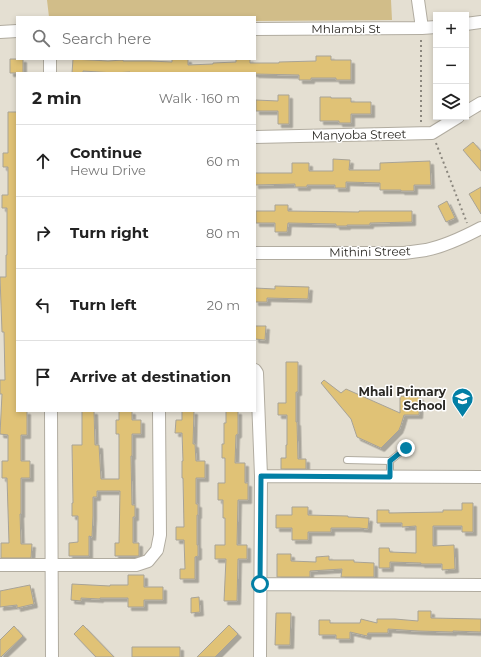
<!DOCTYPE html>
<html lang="en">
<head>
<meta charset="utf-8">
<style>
  :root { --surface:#fff; --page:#f2f2f2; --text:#222; --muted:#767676; --line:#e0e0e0 }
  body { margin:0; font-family:Montserrat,sans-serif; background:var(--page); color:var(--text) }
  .controls { position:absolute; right:12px; top:12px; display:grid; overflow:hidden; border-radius:0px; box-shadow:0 2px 6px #0003 }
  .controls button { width:36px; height:36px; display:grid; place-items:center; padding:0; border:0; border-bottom:1px solid var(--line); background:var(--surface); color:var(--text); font:20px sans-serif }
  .stop { position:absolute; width:12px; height:12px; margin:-9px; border:3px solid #027fa5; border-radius:50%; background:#fff }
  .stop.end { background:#027fa5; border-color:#fff; box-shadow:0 1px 4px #0008 }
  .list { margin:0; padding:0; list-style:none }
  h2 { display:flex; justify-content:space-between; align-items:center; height:52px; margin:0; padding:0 16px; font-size:17px }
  h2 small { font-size:13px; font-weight:400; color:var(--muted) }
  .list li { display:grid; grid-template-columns:26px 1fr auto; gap:12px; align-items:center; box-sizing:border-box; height:72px; padding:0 16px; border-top:1px solid var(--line) }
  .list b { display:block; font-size:15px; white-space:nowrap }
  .list p { margin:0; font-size:13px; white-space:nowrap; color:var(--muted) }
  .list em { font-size:13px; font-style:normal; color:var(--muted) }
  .icon { flex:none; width:22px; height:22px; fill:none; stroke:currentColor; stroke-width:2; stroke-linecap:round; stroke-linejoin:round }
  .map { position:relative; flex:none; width:481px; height:657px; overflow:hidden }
  .search { position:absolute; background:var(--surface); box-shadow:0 2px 6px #0003; left:16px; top:16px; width:240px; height:44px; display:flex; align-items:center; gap:10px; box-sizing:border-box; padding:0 14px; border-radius:0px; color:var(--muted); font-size:15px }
  .panel { position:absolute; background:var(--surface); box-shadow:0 2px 6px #0003; left:16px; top:72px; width:240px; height:340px; border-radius:0px }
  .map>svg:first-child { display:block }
  .green { fill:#d1bd89 }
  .building { fill:#e0c276; stroke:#a8a397; filter:url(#shadow) }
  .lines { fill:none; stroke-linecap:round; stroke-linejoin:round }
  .service-casing { stroke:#b1aca0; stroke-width:8 }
  .minor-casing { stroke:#b1aca0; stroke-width:14 }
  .path { stroke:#8c887f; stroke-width:2; stroke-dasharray:2 3; stroke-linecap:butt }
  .service { stroke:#fff; stroke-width:6 }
  .minor { stroke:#fff; stroke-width:12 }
  .route { stroke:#027fa5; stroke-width:5 }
  .labels { text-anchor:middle; stroke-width:3; stroke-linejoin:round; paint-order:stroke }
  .street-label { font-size:12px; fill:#2b2924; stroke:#fff }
  .poi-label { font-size:12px; font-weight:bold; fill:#2b2924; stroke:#fff; text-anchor:end }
</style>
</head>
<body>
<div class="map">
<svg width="481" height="657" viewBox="0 0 481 657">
  <defs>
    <filter id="shadow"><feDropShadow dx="3.5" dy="3.5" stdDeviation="0" flood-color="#0004"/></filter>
  </defs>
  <rect width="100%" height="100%" fill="#e4dfd2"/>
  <!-- green -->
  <path class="green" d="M47 0H391L392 20 255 21V17H49Z"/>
  <!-- building -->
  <path class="building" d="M316 56H331V60H351V80H336V78H311V80H299V75L255 74V73H130V72L114 73 83 71V73H72L73 59 108 61 123 60V61H150L172 62V59H188V65L213 64V63L236 62V59H250V63H279V62L316 61Z
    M10 59H23V73H10Z
    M278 95H289V124H278V111H256V100L278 101Z
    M320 97H331V98H351V102H371V114H351V123H339V121H320Z
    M8 112H17V411H27V435H21V461H30V478H21V514H20L21 544H32L31 558H1V543H9L7 478H2V461H8V435L0 434 2 394H0V380H5L4 332H2L0 277H6V255H7V208H2V195H8V167H3V153H8Z
    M473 142 481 151V171L463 150Z
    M333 159 350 160 349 170H380V163L430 161 431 185H414V191H401V190H380V183L346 182V188H335V185H307V187H295V184L255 185V173H292V163H309V171H333Z
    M481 187V214L469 194Z
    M447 201 455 218 446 222 438 206Z
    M275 205H288V211L359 212V211H412V222L370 223V225H347V226H336V224L288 223 287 232H275V223H256V211H275Z
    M275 286 309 287 308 299 267 298V302H255V288L275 289Z
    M255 326H266L265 340 255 339Z
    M286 362H298V392H296V422H297L298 459H306V469H281V458H286V445H287V415H278V403H286Z
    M324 380 341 393 346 389 400 413V396L420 397 419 415H404L401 425 399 430 381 448 357 437 351 419 321 383Z
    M82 411H94L95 445H99L101 479H119V434H116V420H119V411H132V420H141V434H132V456H131L132 505H135V517H133V543H139V556H115V543H119L120 491H97V497H93V516L92 537 89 536V556H69V543L78 542V516H72V503H73L72 445H82Z
    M182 411H194L193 444H195L196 461H205V478H196V504H198V515H197V545H198V556L195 557V579H180V569H185L184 540H176V527H184L183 478H182V461H183L182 433H175L176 420H182Z
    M226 411H238V434L236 435 235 463H245V483H248V500H238L237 545H247V559H238L237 601H224L226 559H215V545H225V518H223V500H218V483H225V458H222V444H224V423H226Z
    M462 503H473V532H462V526H433V546L454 545 455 569 442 570V564H421V563L390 562V568H379V548H389L390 552 416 553V526L402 527V523H377V510H389V513L443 512V510H462Z
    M292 507H308V515L348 516V517L369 518 368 529 359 528H331V532H308V540H292V528H276V515H292Z
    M277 554H291V561L316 562V557L329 556V560H354V562L374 563V577H341L342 569 310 571V577H277Z
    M128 575H144V587H163V600H144V607H128V598H100V599L81 598V601L71 600 72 584 110 586V585H128Z
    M30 585 34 604 17 608V605L0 607V591Z
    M199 597 200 612 191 613V598Z
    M418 611H431V618L481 619V632L453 631V632L418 631 388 629V633H368L367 636 350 632V639H336V635H319V620H330V623H360L361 619 377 623V619H395L418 621Z
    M276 613H291L290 645H275Z
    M83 625 114 657H96L74 634Z
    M229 625 238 634 215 657H197Z
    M14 626 23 636 1 657H0V640Z
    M132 647H180V657H132Z"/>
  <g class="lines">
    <defs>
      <path id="service" d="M347 460 390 461
        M390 477V461L406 448"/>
      <path id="minor" d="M418 0 422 28
        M466 24 481 22
        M255 29 422 28 436 27
        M0 32 17 31
        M50 59V73
        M466 112 481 103
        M255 137 432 133 458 117
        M255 253H404C411 252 419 251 426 250 445 246 464 237 481 228
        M255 370 257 373 261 476 260 657
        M51 411 52 657
        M261 476 481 477
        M0 565H136L148 561 157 550 160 535 159 411
        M261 584 481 585"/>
    </defs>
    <!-- service casing -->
    <use href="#service" class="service-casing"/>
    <!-- minor casing -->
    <use href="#minor" class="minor-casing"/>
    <!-- path -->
    <path class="path" d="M421 122V39
      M436 143 467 223"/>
    <!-- service -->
    <use href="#service" class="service"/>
    <!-- minor -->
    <use href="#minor" class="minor"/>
  </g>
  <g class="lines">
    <!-- route -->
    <path class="route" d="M260 584 261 476 390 477V461L406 448"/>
  </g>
  <!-- icons -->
  <defs>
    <symbol id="school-pin" viewBox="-11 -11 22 30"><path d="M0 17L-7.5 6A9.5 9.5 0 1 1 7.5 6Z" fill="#027fa5" stroke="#fff"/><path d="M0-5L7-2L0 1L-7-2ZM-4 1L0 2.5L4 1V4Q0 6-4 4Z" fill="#fff"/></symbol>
  </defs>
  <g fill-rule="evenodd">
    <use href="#school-pin" x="450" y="386" width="25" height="34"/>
  </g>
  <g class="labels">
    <!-- street labels -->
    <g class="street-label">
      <text x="346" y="33">Mhlambi St</text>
      <text transform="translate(359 135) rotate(-1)" y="4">Manyoba Street</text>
      <text transform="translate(370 252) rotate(-1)" y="4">Mithini Street</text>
    </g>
    <!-- poi labels -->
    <g class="poi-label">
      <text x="446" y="396">Mhali Primary<tspan x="446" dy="14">School</tspan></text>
    </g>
  </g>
</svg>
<div class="controls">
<button>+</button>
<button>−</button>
<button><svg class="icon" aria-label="layers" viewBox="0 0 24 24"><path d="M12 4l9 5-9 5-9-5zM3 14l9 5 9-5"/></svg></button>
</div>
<div class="stop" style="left:260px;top:584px"></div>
<div class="stop end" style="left:406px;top:448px"></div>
<div class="search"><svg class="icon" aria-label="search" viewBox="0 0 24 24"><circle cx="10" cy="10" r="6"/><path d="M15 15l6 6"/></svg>Search here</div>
<section class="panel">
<h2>2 min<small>Walk · 160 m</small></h2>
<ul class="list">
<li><svg class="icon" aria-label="ahead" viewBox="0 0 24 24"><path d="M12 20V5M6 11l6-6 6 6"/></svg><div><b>Continue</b><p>Hewu Drive</p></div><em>60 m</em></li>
<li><svg class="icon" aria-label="right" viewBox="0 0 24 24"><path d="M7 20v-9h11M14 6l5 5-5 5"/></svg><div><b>Turn right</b></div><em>80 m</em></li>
<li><svg class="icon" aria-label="left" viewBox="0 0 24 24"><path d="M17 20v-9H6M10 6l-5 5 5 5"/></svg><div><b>Turn left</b></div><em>20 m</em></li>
<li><svg class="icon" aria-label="arrive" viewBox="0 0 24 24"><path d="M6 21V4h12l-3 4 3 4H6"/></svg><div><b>Arrive at destination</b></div></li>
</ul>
</section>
</div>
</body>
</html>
